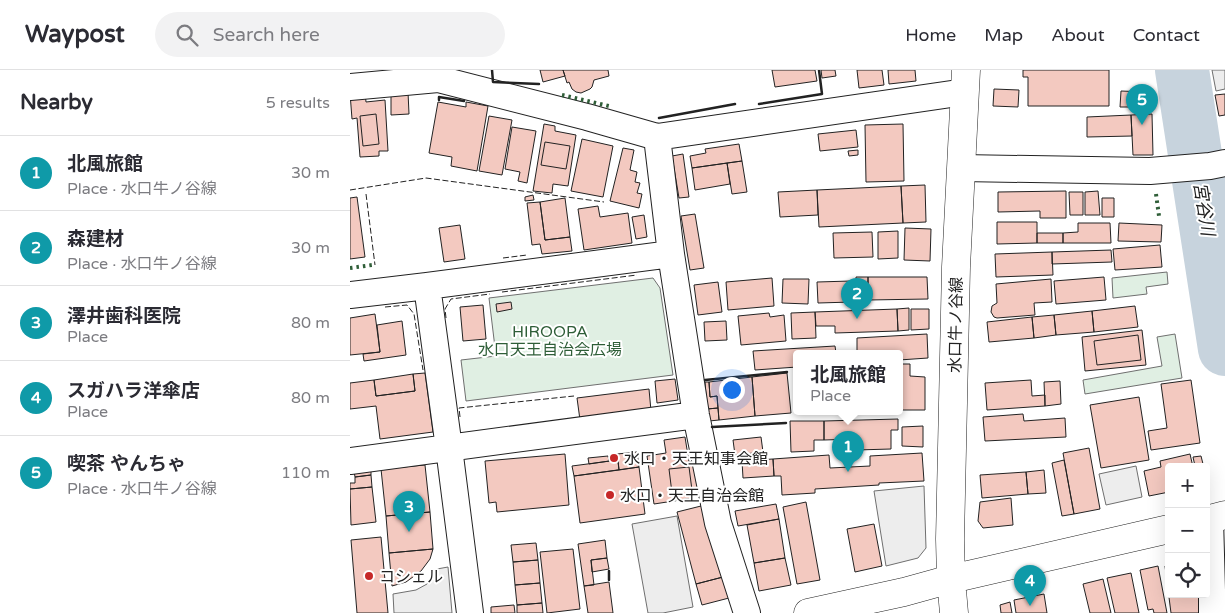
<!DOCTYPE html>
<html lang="en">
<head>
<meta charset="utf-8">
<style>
  :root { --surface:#fff; --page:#f2f2f3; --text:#2b2b33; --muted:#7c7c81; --line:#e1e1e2; --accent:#1a73e8 }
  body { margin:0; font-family:"Varela Round","Noto Sans JP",sans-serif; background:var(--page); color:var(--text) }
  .controls { position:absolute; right:15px; bottom:15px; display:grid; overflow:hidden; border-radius:5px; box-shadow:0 5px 20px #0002 }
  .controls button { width:45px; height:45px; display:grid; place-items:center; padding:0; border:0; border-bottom:1px solid var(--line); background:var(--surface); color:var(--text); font:25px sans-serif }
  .you { position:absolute; left:381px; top:319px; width:18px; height:18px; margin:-12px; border:4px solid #fff; border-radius:50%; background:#1a73e8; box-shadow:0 0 0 8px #1a73e833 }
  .badge { display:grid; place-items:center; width:32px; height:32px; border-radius:50%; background:var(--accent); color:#fff; font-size:16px; font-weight:700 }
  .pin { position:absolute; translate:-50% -41px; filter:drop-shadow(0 1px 2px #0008) }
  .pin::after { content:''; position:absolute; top:26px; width:18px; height:15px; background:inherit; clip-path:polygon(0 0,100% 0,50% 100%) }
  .popup { position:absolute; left:443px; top:280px; width:110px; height:65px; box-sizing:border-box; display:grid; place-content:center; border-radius:5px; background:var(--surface); filter:drop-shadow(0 1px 4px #0005); font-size:16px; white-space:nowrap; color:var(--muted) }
  .popup b { font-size:19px; color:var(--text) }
  .popup::after { content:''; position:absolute; left:50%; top:100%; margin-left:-10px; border:10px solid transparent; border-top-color:var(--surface) }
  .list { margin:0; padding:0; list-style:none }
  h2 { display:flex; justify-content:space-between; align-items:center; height:65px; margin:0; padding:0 20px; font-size:21px }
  h2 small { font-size:16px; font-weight:400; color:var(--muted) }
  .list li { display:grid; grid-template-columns:32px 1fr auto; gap:15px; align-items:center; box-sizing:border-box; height:75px; padding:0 20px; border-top:1px solid var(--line) }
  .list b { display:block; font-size:19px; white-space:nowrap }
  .list p { margin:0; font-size:16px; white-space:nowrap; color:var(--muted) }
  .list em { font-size:16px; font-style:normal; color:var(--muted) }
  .icon { flex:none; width:28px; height:28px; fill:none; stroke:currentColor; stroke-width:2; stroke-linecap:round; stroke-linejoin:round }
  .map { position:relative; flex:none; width:875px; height:543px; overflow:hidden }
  header { display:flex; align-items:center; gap:30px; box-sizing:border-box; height:70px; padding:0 25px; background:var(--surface); border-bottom:1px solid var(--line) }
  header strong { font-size:24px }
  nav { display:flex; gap:28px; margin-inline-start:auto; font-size:18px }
  .search { width:350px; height:45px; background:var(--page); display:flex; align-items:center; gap:12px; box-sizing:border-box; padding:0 18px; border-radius:28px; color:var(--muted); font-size:19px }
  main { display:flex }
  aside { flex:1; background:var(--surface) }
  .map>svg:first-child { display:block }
  .green { fill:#e0efe3; stroke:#6f6f6f }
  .parking { fill:#ededed; stroke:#6f6f6f }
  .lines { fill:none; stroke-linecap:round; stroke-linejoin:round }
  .river { stroke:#c7d3dd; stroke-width:54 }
  .building { fill:#f3c9c0; stroke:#222 }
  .street-casing { stroke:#222; stroke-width:28 }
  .secondary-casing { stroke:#222; stroke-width:29 }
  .street { stroke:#fff; stroke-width:26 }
  .secondary { stroke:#fff; stroke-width:28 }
  .hedge { stroke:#2f5e38; stroke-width:4; stroke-dasharray:2.5 4; stroke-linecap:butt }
  .fence { stroke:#222; stroke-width:1; stroke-dasharray:6 2.5; stroke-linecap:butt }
  .wall { stroke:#222; stroke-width:2.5 }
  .poi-dot { fill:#c62828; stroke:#fff; stroke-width:2 }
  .labels { text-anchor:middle; stroke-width:4; stroke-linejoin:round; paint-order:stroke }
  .street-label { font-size:16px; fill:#222; stroke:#fff }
  .park-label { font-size:16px; fill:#2f5e38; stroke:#fff }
  .poi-label { font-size:16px; fill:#222; stroke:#fff; text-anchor:start }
  .water-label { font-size:18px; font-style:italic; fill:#222; stroke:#fff }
</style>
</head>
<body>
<header>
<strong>Waypost</strong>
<div class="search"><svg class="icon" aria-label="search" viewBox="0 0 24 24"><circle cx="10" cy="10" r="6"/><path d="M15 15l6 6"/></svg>Search here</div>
<nav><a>Home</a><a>Map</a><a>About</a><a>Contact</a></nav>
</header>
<main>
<aside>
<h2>Nearby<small>5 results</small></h2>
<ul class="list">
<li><span class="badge" style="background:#0f9aa8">1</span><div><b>北風旅館</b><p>Place · 水口牛ノ谷線</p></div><em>30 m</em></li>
<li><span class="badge" style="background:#0f9aa8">2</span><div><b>森建材</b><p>Place · 水口牛ノ谷線</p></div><em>30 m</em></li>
<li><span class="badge" style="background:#0f9aa8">3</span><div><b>澤井歯科医院</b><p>Place</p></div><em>80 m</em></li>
<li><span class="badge" style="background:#0f9aa8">4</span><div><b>スガハラ洋傘店</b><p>Place</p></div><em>80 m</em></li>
<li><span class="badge" style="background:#0f9aa8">5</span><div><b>喫茶 やんちゃ</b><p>Place · 水口牛ノ谷線</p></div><em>110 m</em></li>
</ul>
</aside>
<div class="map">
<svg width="875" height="543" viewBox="0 0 875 543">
  <rect width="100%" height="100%" fill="#fff"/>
  <!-- green -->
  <path class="green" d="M817 202 818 214 796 217 797 224 763 228 762 208Z
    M303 208 310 218 323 305 116 331 111 290 146 286 139 228Z
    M825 264 832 308 735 324 733 310 812 296 807 267Z"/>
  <!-- parking -->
  <path class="parking" d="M862 0H875V19L866 21Z
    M786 396 792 427 756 435 749 404Z
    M574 416 576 478 568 488 536 496 524 421Z
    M327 446 343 537 313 543H298L282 454Z
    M98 497 102 543H44L43 524 66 520 77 514 83 508 87 499Z"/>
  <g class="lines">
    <!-- river -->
    <path class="river" d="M832 0 875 279"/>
  </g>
  <!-- building -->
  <path class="building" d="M190 0H213L215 6 193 12Z
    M213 0H258L259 6 244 10 242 17 240 19 231 23 226 22 222 19 219 12 217 13Z
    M422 0H465L467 11 425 17Z
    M471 0H485L486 6 472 8Z
    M507 0H532L534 15 509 18Z
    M538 0H565L566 11 539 14Z
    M673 0H759V36H678V7H673Z
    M644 19 669 20 668 37 643 36Z
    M771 21 796 22V37H770Z
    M15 22 16 32 35 30 38 81H29V86L10 87 7 48 2 49 0 23Z
    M58 22 59 44 41 45V23Z
    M875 24V45L869 46 865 25Z
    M88 32 116 37V32L138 36 127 101 101 96 102 87 79 83Z
    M26 44 29 74 13 76 10 46Z
    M802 44 803 85H783L781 45Z
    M781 45 782 66 737 67V47Z
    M139 46 162 50 152 105 129 101Z
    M194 54 205 56V61L226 65 218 116 203 114 202 123 183 121Z
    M553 54 554 111 516 112 515 55Z
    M162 57 186 61 177 113 168 111 170 102 155 99Z
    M506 60 508 77 470 81 468 64Z
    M232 69 263 76 253 127 221 121Z
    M195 72 220 76 216 99 191 95Z
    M389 74 392 91 342 98 340 86 356 83 355 79Z
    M273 78 284 80 280 100 287 102 285 112 290 113 287 123 292 124 289 138 260 131Z
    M508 80V85L499 86 498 81Z
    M333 84 339 127 329 128 322 86Z
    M392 91 397 122 382 124 377 93Z
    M377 93 380 114 345 120 342 98Z
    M575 115 576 152 553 153 551 116Z
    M551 116 553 153 469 157 467 120Z
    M467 120 468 145 430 147 428 122Z
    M716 121V148H690V141L648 142V122Z
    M748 121 750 145H735V122Z
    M719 122H733V145H720Z
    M183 125 184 130 175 131V127Z
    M7 127 15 187 0 189V128Z
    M215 128 220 167 195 170 190 132Z
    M752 128H764V147H752Z
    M190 132 195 170 220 167 222 181 192 184 190 174 182 175 177 133Z
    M248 136 250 147 278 143 282 173 234 180 228 139Z
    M345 144 354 198 340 200 331 146Z
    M294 145 297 167 286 169 282 147Z
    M647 152H687V173L647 174Z
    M728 153H760L761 173H713V163L728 162Z
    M769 153 812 155 811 172 768 171Z
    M110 155 115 189 94 192 89 158Z
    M555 158 581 159 580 191 554 190Z
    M548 161V188L528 189V162Z
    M522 162 523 187 484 188 483 163Z
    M687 163H713V173H687Z
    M810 175 812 197 765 200 763 179Z
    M761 180 762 192 702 194V182Z
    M702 182 703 205 646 207 645 184Z
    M506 207H518V230H506Z
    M518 207H577L578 229 518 230Z
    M754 207 756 230 706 234 704 211Z
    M422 208 424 236 378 240 376 212Z
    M433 209H459L458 234 432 233Z
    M701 209 702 232 684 233 685 245 647 248 644 247 641 242 642 236 647 233 646 214Z
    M501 211 502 232 468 233 467 212Z
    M368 212 372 242 348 245 344 215Z
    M161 232 162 239 147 242 146 234Z
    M133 235 136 269 113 271 110 237Z
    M785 236 788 257 744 262 742 241Z
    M559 238V260L548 261 547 239Z
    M547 239 548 261 485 263V256H466L465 242Z
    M561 239H579V259L561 260Z
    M742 241 744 262 706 265 704 245Z
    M465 242 466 268 442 269 441 243Z
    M419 243 420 247 434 245 436 271 391 275 388 246Z
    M25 244 30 282 0 285V248Z
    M704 245 706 265 684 268 682 247Z
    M682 247 684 268 639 272 637 252Z
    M52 251 56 285 14 291 13 284 30 282 27 255Z
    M376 251 377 270 355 271 354 252Z
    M792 260 796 295 735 301 732 267Z
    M577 264 578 288 549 290V283H507V268Z
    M788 265 791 290 747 295 744 271Z
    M485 276 486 283H447V297L405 300 403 281Z
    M549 294H560V306L575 307V340H549Z
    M75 303 83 362 30 369 26 336 0 339V313L24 310 26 326 65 321 63 304Z
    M437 303 441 343 405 346 402 307Z
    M63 304 65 321 26 326 24 310Z
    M402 307 405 346 369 350 367 326 360 327 359 312Z
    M325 309 328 330 307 333 305 311Z
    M681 310 682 326 695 325V336L637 340 635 313Z
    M841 310 850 373 801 380 798 361 817 358 811 314Z
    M710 311 711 334 695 336 694 312Z
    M355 312H359L360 327 367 326 368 338 357 339Z
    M299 319 301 341 230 350 227 328Z
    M789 327 799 390 751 398 740 335Z
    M368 338 369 350 359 351 357 339Z
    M673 344 674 351 715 348 716 367 635 371 633 347Z
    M548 349V360H541V379L506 380 505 369 474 370V351Z
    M440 351H474V370H464V381L441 382Z
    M573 356V377L552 376V357Z
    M335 367 339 392 346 391 350 420 342 421 343 428 304 434 297 386 316 383 314 370Z
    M411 367 413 382 385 385 383 370Z
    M739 378 750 439 724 444 713 383Z
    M287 382 289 397 269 400 267 384Z
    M572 383 574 411 529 413V415L465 419V423L432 425 431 406H424L423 389 479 385 480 398 520 396V386Z
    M215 384 219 435 147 442 146 432 139 433 135 391Z
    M840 384 843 397H819V422L799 426 794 401 811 397 810 391Z
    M258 386 259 391 239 394 238 388Z
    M851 386 853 394 845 396 843 387Z
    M423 389 424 406 393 408 392 391Z
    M268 390 269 400 224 406 222 396Z
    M714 390 724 444 712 446 702 393Z
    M75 395 80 442 36 446 31 399Z
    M289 397 295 444 230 453 224 406Z
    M339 397 343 428 323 431 319 399Z
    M21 399V405L5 407 4 401Z
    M694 400 696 423 678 424 676 402Z
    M676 402 678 424 632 428 630 405Z
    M21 405 22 417 0 419V413H5V407Z
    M22 417 26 452 1 455 0 419Z
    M661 428 663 455 633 458 628 451 630 432Z
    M456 432 470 510 447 514 433 437Z
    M426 434 429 449 388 456 385 441Z
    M355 435 373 507 346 514 327 442Z
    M80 442 83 479 39 483 36 446Z
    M429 449 435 488 404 493 397 455Z
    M524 454 532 496 505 502 497 459Z
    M31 467 38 543H7L1 470Z
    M255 470 257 488 241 490 244 515 234 516 228 474Z
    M186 473 188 490 163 492 161 475Z
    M83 479 80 489 71 501 56 512 42 516 39 483Z
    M223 479 230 539 197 543 190 482Z
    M257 488 259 499 242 502 241 490Z
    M435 488 441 515 409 521 404 493Z
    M188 490 190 513 165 515 163 492Z
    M819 495V524H856L855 543H821L815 496Z
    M808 496 817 543H804L803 539 798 540 790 500Z
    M781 503 789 543H765L757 508Z
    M373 507 379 528 352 535 346 514Z
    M753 509 761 543H740L733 514Z
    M259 512 263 543H238L234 516Z
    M190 513 192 533 167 535 165 515Z
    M694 524 697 543H666L664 530Z
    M660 532 662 543H651L650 535Z
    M192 533 193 543H167V535Z
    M164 535 165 543H141V537Z"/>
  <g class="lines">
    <defs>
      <path id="street" d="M0 17 88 9 237 47 307 67 615 22
        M307 67 321 184 346 345 368 453 397 543
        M611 98 800 101 860 96 875 93
        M77 216 99 378 120 543
        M0 225 77 216 321 184
        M0 391 346 345
        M860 449 862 520V543"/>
      <path id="secondary" d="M856 450 875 445
        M458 543 554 522 601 509 819 459
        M604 543 601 509 600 469 606 197 616 0"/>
    </defs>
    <!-- street casing -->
    <use href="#street" class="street-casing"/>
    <!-- secondary casing -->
    <use href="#secondary" class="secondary-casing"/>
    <!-- street -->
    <use href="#street" class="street"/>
    <!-- secondary -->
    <use href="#secondary" class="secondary"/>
    <!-- hedge -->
    <path class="hedge" d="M212 25 259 36
      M806 124 809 146
      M0 198 22 195"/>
    <!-- fence -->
    <path class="fence" d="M0 120 76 108 254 132
      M16 124 25 195
      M153 188 177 185
      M152 222 287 205
      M35 237 57 235 64 244 73 300
      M96 248 95 239 101 229 140 224
      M110 347 109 338 224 326"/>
    <!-- wall -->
    <path class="wall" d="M142 0 143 12 189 14
      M89 30V27L114 31
      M409 34 472 24 469 0
      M309 48 385 34
      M355 310 437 302
      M362 357 436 353
      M259 501V510"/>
  </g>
  <!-- markers -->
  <g class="poi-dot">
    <circle cx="264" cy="388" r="5"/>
    <circle cx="260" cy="425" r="5"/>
    <circle cx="19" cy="506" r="5"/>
  </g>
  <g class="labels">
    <!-- street labels -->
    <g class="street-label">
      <text transform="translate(605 255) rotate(-89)" y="6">水口牛ノ谷線</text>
    </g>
    <!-- park labels -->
    <g class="park-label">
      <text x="200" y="267">HIROOPA<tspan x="200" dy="18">水口天王自治会広場</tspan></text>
    </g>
    <!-- poi labels -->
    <g class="poi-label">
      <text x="274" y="394">水口・天王知事会館</text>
      <text x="270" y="431">水口・天王自治会館</text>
      <text x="29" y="512">コシェル</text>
    </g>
    <!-- water labels -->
    <g class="water-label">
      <text transform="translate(854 139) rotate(81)" y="6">宮谷川</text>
    </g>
  </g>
</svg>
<div class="controls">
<button>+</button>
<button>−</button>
<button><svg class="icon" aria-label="locate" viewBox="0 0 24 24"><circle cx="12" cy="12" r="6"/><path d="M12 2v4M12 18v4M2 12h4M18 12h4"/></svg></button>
</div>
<div class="you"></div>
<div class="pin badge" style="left:498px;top:402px;background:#0f9aa8">1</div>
<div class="popup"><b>北風旅館</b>Place</div>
<div class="pin badge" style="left:507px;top:249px;background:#0f9aa8">2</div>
<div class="pin badge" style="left:59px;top:462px;background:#0f9aa8">3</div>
<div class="pin badge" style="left:680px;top:536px;background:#0f9aa8">4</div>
<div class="pin badge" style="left:792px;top:55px;background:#0f9aa8">5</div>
</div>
</main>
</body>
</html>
